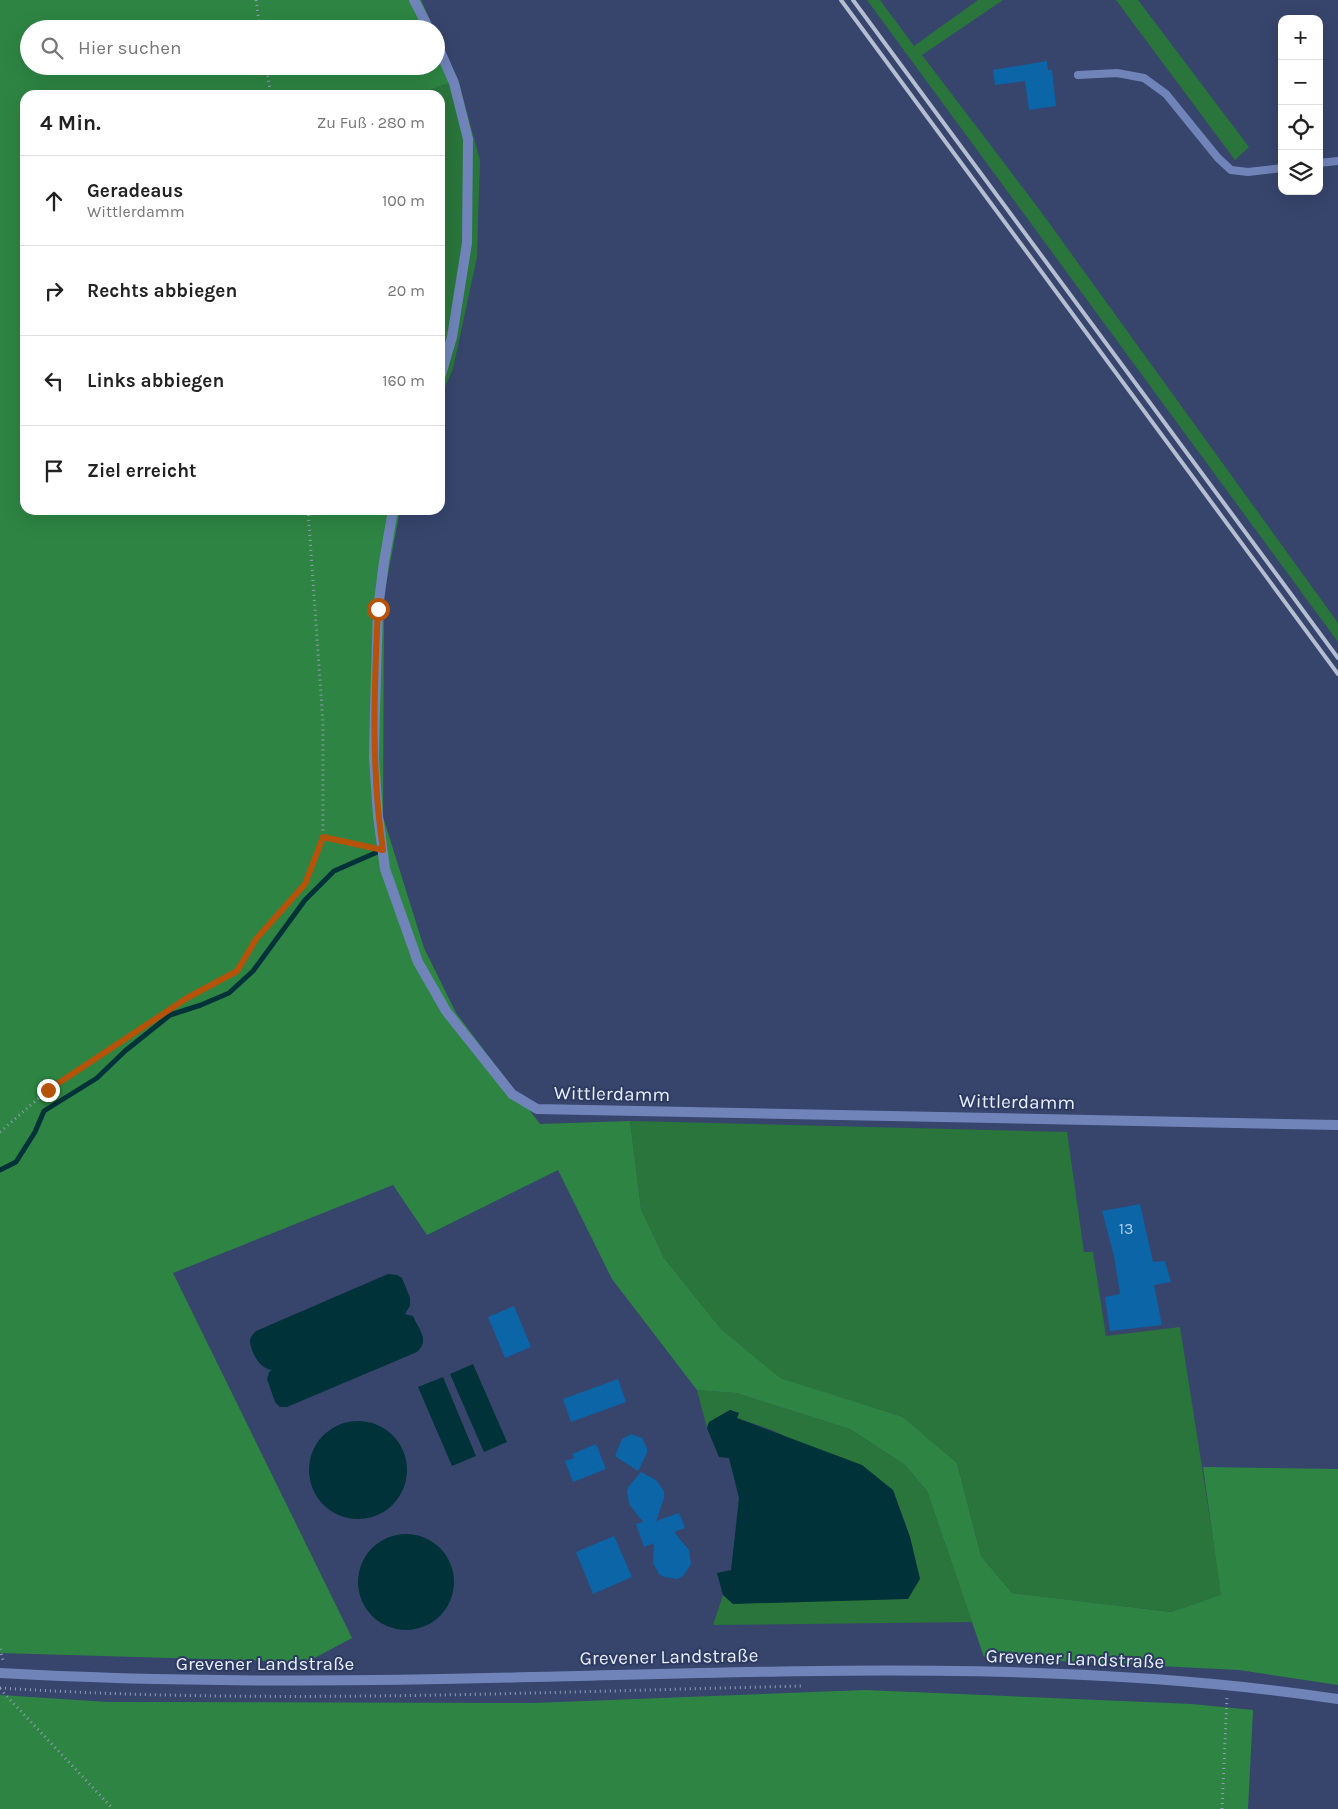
<!DOCTYPE html>
<html lang="de">
<head>
<meta charset="utf-8">
<style>
  :root { --surface:#fff; --page:#f6f6f6; --text:#222; --muted:#767676; --line:#e0e0e0 }
  body { margin:0; font-family:Karla,sans-serif; background:var(--page); color:var(--text) }
  .controls { position:absolute; right:15px; top:15px; display:grid; overflow:hidden; border-radius:10px; box-shadow:0 5px 20px #0002 }
  .controls button { width:45px; height:45px; display:grid; place-items:center; padding:0; border:0; border-bottom:1px solid var(--line); background:var(--surface); color:var(--text); font:25px sans-serif }
  .stop { position:absolute; width:15px; height:15px; margin:-11px; border:4px solid #b45309; border-radius:50%; background:#fff }
  .stop.end { background:#b45309; border-color:#fff; box-shadow:0 1px 5px #0008 }
  .list { margin:0; padding:0; list-style:none }
  h2 { display:flex; justify-content:space-between; align-items:center; height:65px; margin:0; padding:0 20px; font-size:21px }
  h2 small { font-size:16px; font-weight:400; color:var(--muted) }
  .list li { display:grid; grid-template-columns:32px 1fr auto; gap:15px; align-items:center; box-sizing:border-box; height:90px; padding:0 20px; border-top:1px solid var(--line) }
  .list b { display:block; font-size:19px; white-space:nowrap }
  .list p { margin:0; font-size:16px; white-space:nowrap; color:var(--muted) }
  .list em { font-size:16px; font-style:normal; color:var(--muted) }
  .icon { flex:none; width:28px; height:28px; fill:none; stroke:currentColor; stroke-width:2; stroke-linecap:round; stroke-linejoin:round }
  .map { position:relative; flex:none; width:1338px; height:1809px; overflow:hidden }
  .search { position:absolute; background:var(--surface); box-shadow:0 5px 20px #0002; left:20px; top:20px; width:425px; height:55px; display:flex; align-items:center; gap:12px; box-sizing:border-box; padding:0 18px; border-radius:28px; color:var(--muted); font-size:19px }
  .panel { position:absolute; background:var(--surface); box-shadow:0 5px 20px #0002; left:20px; top:90px; width:425px; height:425px; border-radius:15px }
  .map>svg:first-child { display:block }
  .green { fill:#29753b }
  .forest { fill:#2e8543 }
  .water { fill:#003339 }
  .lines { fill:none; stroke-linecap:round; stroke-linejoin:round }
  .stream { stroke:#003339; stroke-width:5 }
  .building { fill:#0b65a7 }
  .path { stroke:#939cb7; stroke-width:3; stroke-dasharray:1 4; stroke-linecap:butt }
  .service { stroke:#7084ba; stroke-width:8 }
  .minor { stroke:#7084ba; stroke-width:10 }
  .tertiary { stroke:#7084ba; stroke-width:10 }
  .rail { stroke:#b5bdd3; stroke-width:4 }
  .route { stroke:#b45309; stroke-width:6 }
  .labels { text-anchor:middle; stroke-width:4; stroke-linejoin:round; paint-order:stroke }
  .number-label { font-size:16px; fill:#b2cce8 }
  .street-label { font-size:19px; fill:#e9eefd; stroke:#2d3a61 }
</style>
</head>
<body>
<div class="map">
<svg width="1338" height="1809" viewBox="0 0 1338 1809">
  <rect width="100%" height="100%" fill="#37456c"/>
  <!-- green -->
  <path class="green" d="M867 0H880L914 46 978 0H1003L922 55 1039 209 1338 623V642Z
    M1116 0H1138L1249 147 1235 160Z
    M458 80 480 160 477 257 453 369 440 398V95H415Z
    M630 1121 1067 1132 1084 1252H1093L1106 1336 1180 1327 1222 1595 1171 1612 1012 1593 981 1556 957 1463 903 1417 779 1378 721 1329 664 1258 641 1209Z
    M697 1390 736 1393 850 1429 905 1465 927 1491 972 1622 713 1625 723 1595 733 1604 920 1579 910 1537 893 1490 772 1430 737 1418 739 1413 730 1410 709 1422 707 1428Z"/>
  <!-- forest -->
  <path class="forest" d="M0 0H421L434 29H29V66H436V33L458 80 415 95H25V510H400L384 595 383 817 424 948 456 1013 540 1124 630 1121 641 1209 664 1258 721 1329 780 1378 903 1417 957 1463 981 1556 1012 1593 1171 1612 1221 1595 1203 1467 1338 1469V1685L1239 1670 984 1657 927 1491 905 1465 850 1429 736 1393 697 1390 612 1279 558 1170 427 1235 393 1185 173 1273 352 1638 307 1662 0 1653Z
    M865 1690 1192 1704 1253 1710 1248 1809H0V1695L108 1702 534 1703Z"/>
  <!-- water -->
  <path class="water" d="M388 1274 397 1275 402 1278 410 1298V1306L405 1314 413 1316C419 1330 430 1340 417 1352L287 1407H280L275 1402 267 1379 269 1372 272 1370C260 1369 251 1353 250 1341 250 1337 253 1334 256 1331Z
    M473 1364 507 1442 484 1452 450 1374Z
    M443 1377 476 1456 452 1466 418 1387Z
    M730 1410 739 1413 737 1418 862 1465 893 1490 910 1537 920 1579 908 1599 733 1604 723 1595 717 1573 731 1570 739 1498 729 1458 719 1457 707 1428 709 1422Z
    M309 1470a49 49 0 1 1 98 0a49 49 0 1 1-98 0Z
    M358 1582a48 48 0 1 1 96 0a48 48 0 1 1-96 0Z"/>
  <g class="lines">
    <!-- stream -->
    <path class="stream" d="M0 1170 16 1162 35 1132 44 1111 97 1078 125 1051 170 1015 201 1005 229 993 253 971 305 900 334 871 382 850"/>
  </g>
  <!-- building -->
  <path class="building" d="M1047 61 1048 70H1052L1056 106 1029 110 1025 81 995 85 993 70Z
    M1140 1204 1153 1262 1165 1261 1171 1282 1154 1285 1162 1325 1110 1331 1105 1297 1120 1294 1114 1256 1102 1211Z
    M514 1306 531 1347 505 1358 488 1317Z
    M618 1379 626 1402 571 1422 563 1399Z
    M631 1434 642 1438 647 1448V1453L638 1471 615 1456 622 1439Z
    M596 1444 606 1469 573 1482 565 1461 574 1458 572 1454Z
    M641 1472 656 1480 664 1491V1498L656 1521 679 1513 685 1528 674 1532 689 1550 691 1564 683 1576 677 1579 664 1577 659 1574 653 1563 654 1543 644 1547 636 1524 643 1522 629 1504 627 1491 629 1486Z
    M614 1536 632 1577 593 1594 576 1552Z"/>
  <g class="lines">
    <!-- path -->
    <path class="path" d="M256 0 260 29
      M266 66 271 95
      M308 510 323 723V837L371 848
      M0 1132 48 1090 187 998 237 971 256 939 305 884 323 837
      M0 1649 3 1660
      M0 1688C267 1705 536 1692 804 1686
      M0 1689 113 1809
      M1222 1809 1227 1697"/>
    <!-- service -->
    <path class="service" d="M1078 75 1117 73 1144 78 1166 94 1218 158 1231 170 1248 172 1282 168
      M1319 163 1338 161"/>
    <!-- minor -->
    <path class="minor" d="M414 0 429 29
      M436 42 454 83 468 139 467 243 452 337 440 378
      M393 510 384 562 378 609 375 709 374 758 378 816 385 869 418 962 446 1011 512 1094 537 1109 1338 1125"/>
    <!-- tertiary -->
    <path class="tertiary" d="M0 1673C177 1683 354 1682 532 1677 801 1671 1071 1659 1338 1699"/>
    <!-- rail -->
    <path class="rail" d="M841 0 1338 674
      M853 0 1338 658"/>
  </g>
  <g class="lines">
    <!-- route -->
    <path class="route" d="M48 1090 187 998 237 971 256 939 305 884 323 837 383 850C371 770 374 690 378 609"/>
  </g>
  <g class="labels">
    <!-- number labels -->
    <g class="number-label">
      <text x="1126" y="1234">13</text>
    </g>
    <!-- street labels -->
    <g class="street-label">
      <text transform="translate(612 1093) rotate(1)" y="7">Wittlerdamm</text>
      <text transform="translate(1017 1101) rotate(1)" y="7">Wittlerdamm</text>
      <text transform="translate(669 1656) rotate(-1)" y="7">Grevener Landstraße</text>
      <text transform="translate(1075 1658) rotate(2)" y="7">Grevener Landstraße</text>
      <text x="265" y="1670">Grevener Landstraße</text>
    </g>
  </g>
</svg>
<div class="controls">
<button>+</button>
<button>−</button>
<button><svg class="icon" aria-label="locate" viewBox="0 0 24 24"><circle cx="12" cy="12" r="6"/><path d="M12 2v4M12 18v4M2 12h4M18 12h4"/></svg></button>
<button><svg class="icon" aria-label="layers" viewBox="0 0 24 24"><path d="M12 4l9 5-9 5-9-5zM3 14l9 5 9-5"/></svg></button>
</div>
<div class="stop" style="left:378px;top:609px"></div>
<div class="stop end" style="left:48px;top:1090px"></div>
<div class="search"><svg class="icon" aria-label="search" viewBox="0 0 24 24"><circle cx="10" cy="10" r="6"/><path d="M15 15l6 6"/></svg>Hier suchen</div>
<section class="panel">
<h2>4 Min.<small>Zu Fuß · 280 m</small></h2>
<ul class="list">
<li><svg class="icon" aria-label="ahead" viewBox="0 0 24 24"><path d="M12 20V5M6 11l6-6 6 6"/></svg><div><b>Geradeaus</b><p>Wittlerdamm</p></div><em>100 m</em></li>
<li><svg class="icon" aria-label="right" viewBox="0 0 24 24"><path d="M7 20v-9h11M14 6l5 5-5 5"/></svg><div><b>Rechts abbiegen</b></div><em>20 m</em></li>
<li><svg class="icon" aria-label="left" viewBox="0 0 24 24"><path d="M17 20v-9H6M10 6l-5 5 5 5"/></svg><div><b>Links abbiegen</b></div><em>160 m</em></li>
<li><svg class="icon" aria-label="arrive" viewBox="0 0 24 24"><path d="M6 21V4h12l-3 4 3 4H6"/></svg><div><b>Ziel erreicht</b></div></li>
</ul>
</section>
</div>
</body>
</html>
